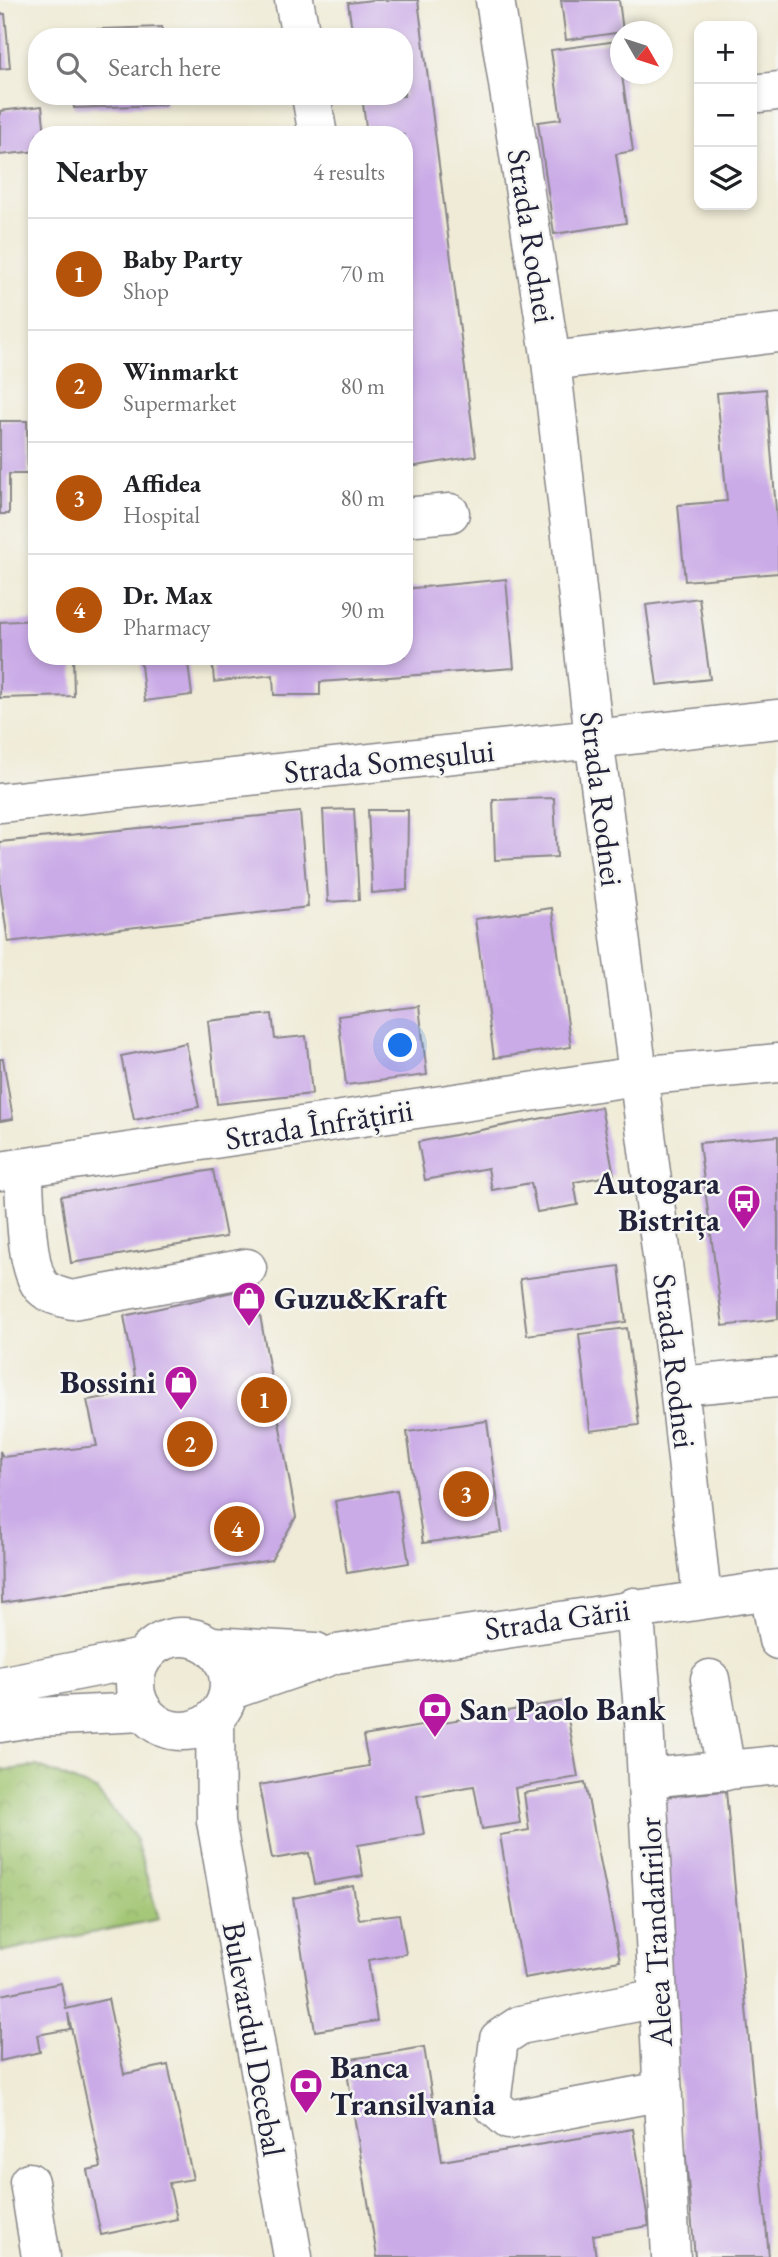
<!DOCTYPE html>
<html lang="en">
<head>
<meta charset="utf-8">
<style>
  :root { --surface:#fff; --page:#f6f6f6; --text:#202124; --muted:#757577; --line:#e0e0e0; --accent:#b45309 }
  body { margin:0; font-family:"EB Garamond",serif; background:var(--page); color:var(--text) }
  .controls { position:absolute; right:21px; top:21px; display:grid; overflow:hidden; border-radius:14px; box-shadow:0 4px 10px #0003 }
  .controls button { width:63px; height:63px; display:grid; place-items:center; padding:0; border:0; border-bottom:2px solid var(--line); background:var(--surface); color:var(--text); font:35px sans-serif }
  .compass { position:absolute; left:610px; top:21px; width:63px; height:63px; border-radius:50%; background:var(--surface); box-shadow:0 4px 10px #0003; rotate:129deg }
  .you { position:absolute; left:401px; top:1046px; width:24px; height:24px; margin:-18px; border:5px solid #fff; border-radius:50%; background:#1a73e8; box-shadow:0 0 0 10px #1a73e833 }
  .badge { display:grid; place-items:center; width:46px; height:46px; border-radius:50%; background:var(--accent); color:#fff; font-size:23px; font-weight:700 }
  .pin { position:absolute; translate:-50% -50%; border:4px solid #fff; box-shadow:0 2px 7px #0006 }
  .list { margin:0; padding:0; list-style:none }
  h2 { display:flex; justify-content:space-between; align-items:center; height:91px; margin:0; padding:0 28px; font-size:30px }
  h2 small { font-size:23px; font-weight:400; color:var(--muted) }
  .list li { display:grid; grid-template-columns:46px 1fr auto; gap:21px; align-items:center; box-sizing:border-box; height:112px; padding:0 28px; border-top:2px solid var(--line) }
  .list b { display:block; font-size:26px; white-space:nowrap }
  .list p { margin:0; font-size:23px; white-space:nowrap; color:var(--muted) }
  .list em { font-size:23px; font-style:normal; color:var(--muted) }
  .icon { flex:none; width:38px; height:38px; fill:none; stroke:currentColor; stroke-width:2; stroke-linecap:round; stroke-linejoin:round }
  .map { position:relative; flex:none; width:778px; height:2257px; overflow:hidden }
  .search { position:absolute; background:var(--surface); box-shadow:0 4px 10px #0003; left:28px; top:28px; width:385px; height:77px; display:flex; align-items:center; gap:18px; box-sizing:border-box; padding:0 24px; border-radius:28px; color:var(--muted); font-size:26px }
  .panel { position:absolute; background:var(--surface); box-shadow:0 4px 10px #0003; left:28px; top:126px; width:385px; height:539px; border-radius:28px }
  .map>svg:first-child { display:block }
  .park { fill:url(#park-crowns); stroke:#607254; stroke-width:2 }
  .building { fill:#caaae7 }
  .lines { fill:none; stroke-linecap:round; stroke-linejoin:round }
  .minor-casing { stroke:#888688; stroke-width:41 }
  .major-casing { stroke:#888688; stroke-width:41 }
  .minor { stroke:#fff; stroke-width:38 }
  .major { stroke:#fff; stroke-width:38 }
  .labels { text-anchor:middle; stroke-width:5; stroke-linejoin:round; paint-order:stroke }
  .street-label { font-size:32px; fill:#22223b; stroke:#f6f6f2 }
  .poi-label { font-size:32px; font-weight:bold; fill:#22223b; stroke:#f6f6f2; text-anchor:start }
</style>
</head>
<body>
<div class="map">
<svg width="778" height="2257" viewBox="0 0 778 2257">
  <defs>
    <pattern id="park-crowns" width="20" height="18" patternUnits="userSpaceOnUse" patternTransform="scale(1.75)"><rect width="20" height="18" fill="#9ec36d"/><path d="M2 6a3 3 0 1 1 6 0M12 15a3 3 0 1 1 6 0" fill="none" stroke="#88a75f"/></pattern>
  </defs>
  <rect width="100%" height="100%" fill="#f6f6f2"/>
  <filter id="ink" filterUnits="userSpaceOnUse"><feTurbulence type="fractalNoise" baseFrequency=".0143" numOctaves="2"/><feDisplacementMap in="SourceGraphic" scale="14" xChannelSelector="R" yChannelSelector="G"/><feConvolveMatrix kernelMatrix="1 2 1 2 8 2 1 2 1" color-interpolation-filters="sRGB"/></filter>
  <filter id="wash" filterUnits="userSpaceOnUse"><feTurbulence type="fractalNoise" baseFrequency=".00686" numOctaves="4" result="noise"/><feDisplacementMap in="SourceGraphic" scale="28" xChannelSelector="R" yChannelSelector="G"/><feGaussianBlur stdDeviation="1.57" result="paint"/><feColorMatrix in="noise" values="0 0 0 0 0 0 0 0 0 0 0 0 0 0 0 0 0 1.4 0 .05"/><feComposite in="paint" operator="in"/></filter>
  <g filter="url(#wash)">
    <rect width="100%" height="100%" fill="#efebd6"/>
    <!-- park -->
    <path class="park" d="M37 1766 96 1790 135 1837 159 1919 0 1952V1771Z"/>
    <g id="blocks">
      <!-- building -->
      <path class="building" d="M372 0H418L476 456 404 468V410H408L404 387V135H367L362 96H404V37H353L348 3Z
        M561 0H619L623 32 566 40Z
        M0 14H5L10 68 0 69Z
        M162 27V37H71V30Z
        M617 41 633 151 616 154 626 223 554 234 538 122 561 119 551 50Z
        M73 96H165V105L74 108Z
        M42 106 45 135H37V151L0 155V111Z
        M766 389 778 534V573L685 581 678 505 727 501 717 393Z
        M0 421H27L28 474H9V514H0Z
        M506 579 514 668 320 682V695H274L273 675 214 682 212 656H404V589Z
        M699 598 710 679 657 685 646 605Z
        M37 620V656H73L74 696 0 698V622Z
        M140 656H187L192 695 145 701Z
        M554 798 557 857 495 860 493 800Z
        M354 809 359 900 328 902 323 810Z
        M368 810H408L407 890 372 893Z
        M300 812 308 907 8 942 0 886V842Z
        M552 908 571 1047 494 1058 475 919Z
        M419 1006 427 1075 346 1085 338 1016Z
        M272 1014 275 1039 306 1036 312 1094 217 1104 208 1021Z
        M186 1043 199 1107 134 1120 121 1056Z
        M0 1059H3L13 1119 0 1121Z
        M601 1107 614 1175 574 1182 578 1205 537 1212 531 1183 492 1190 488 1168 425 1180 418 1142Z
        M778 1136V1319L723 1326 699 1143Z
        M213 1170 226 1237 71 1263 61 1196Z
        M619 1266 626 1322 527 1335 520 1279Z
        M255 1287 296 1517 271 1560 2 1603 0 1451 3 1457 97 1446 87 1400 138 1392 124 1316Z
        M627 1328 639 1425 590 1431 579 1334Z
        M487 1421 502 1532 423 1543 407 1432Z
        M397 1490 409 1563 347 1573 335 1501Z
        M565 1701 578 1777 515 1788 520 1823 482 1829 474 1786 417 1796 424 1834 358 1845 363 1876 315 1884 309 1853 272 1859 259 1785 369 1766 363 1736Z
        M585 1783 620 1961 524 1978 500 1835 529 1830 524 1793Z
        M726 1791 769 2257H695L653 1798Z
        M353 1886 359 1919 399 1914 406 1954 368 1960 377 2021 315 2031 293 1898Z
        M61 1983 66 2009 108 1999 124 2074 168 2065 193 2179 169 2183 177 2219 101 2235 87 2170 101 2167 68 2013 70 2029 37 2035 40 2052 0 2061V1995Z
        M424 2047 442 2161 633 2129 649 2226 593 2235 596 2257H377L345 2060Z"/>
    </g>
  </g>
  <g filter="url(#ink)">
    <use href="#blocks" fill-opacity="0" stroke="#888688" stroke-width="2"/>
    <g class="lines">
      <defs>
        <path id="minor" d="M294 0 301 37
          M495 0 551 361 594 738 679 1386 702 1598
          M752 94 778 91
          M311 96 318 135
          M551 361 778 333
          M404 517 450 513
          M0 803 778 719
          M23 1169C26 1197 24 1267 42 1287 50 1295 61 1297 72 1300L247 1268
          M0 1171 637 1076 778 1063
          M679 1386 778 1377
          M769 1590 778 1640
          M634 1607 644 1721 671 2257
          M211 1646 316 1652
          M710 1679 726 1771
          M229 1691 336 1654 778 1589
          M648 1778 778 1765
          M658 1998 520 2025 499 2039 491 2104 509 2120 663 2091
          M29 2182 41 2257"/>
        <path id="major" d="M135 1684a47 47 0 1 1 94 0a47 47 0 1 1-94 0Z
          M0 1686 142 1658
          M215 1717 216 1821 293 2257
          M0 1723 36 1717 143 1712"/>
      </defs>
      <!-- minor casing -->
      <use href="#minor" class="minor-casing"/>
      <!-- major casing -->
      <use href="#major" class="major-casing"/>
      <!-- minor -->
      <use href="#minor" class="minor"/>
      <!-- major -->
      <use href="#major" class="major"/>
    </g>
  </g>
  <!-- icons -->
  <defs>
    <symbol id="bus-pin" viewBox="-11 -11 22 30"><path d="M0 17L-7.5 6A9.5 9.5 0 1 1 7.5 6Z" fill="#b5179e" stroke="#f6f6f2"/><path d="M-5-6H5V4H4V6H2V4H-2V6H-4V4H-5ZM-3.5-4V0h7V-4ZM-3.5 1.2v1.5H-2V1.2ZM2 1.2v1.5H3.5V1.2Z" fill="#fff"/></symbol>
    <symbol id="shop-pin" viewBox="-11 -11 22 30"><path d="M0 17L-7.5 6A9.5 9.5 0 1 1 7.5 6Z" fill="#b5179e" stroke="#f6f6f2"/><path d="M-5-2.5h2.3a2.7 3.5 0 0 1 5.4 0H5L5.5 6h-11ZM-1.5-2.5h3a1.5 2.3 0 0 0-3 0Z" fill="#fff"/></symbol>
    <symbol id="bank-pin" viewBox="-11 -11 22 30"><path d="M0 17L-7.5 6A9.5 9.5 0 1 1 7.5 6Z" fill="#b5179e" stroke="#f6f6f2"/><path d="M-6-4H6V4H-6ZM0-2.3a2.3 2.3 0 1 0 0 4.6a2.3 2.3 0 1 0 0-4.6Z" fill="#fff"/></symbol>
  </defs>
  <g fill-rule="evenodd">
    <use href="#bus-pin" x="725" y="1182" width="38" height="52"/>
    <use href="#shop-pin" x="230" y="1279" width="38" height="52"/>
    <use href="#shop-pin" x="162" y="1363" width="38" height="52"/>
    <use href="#bank-pin" x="416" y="1690" width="38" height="52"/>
    <use href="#bank-pin" x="287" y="2066" width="38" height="52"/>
  </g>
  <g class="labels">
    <!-- street labels -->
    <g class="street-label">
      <text transform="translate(532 236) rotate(81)" y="11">Strada Rodnei</text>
      <text transform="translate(389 761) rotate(-6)" y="11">Strada Someșului</text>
      <text transform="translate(602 799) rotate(83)" y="11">Strada Rodnei</text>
      <text transform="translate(319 1124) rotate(-9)" y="11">Strada Înfrățirii</text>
      <text transform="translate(675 1361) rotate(83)" y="11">Strada Rodnei</text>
      <text transform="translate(557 1619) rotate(-8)" y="11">Strada Gării</text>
      <text transform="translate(655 1932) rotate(-93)" y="11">Aleea Trandafirilor</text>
      <text transform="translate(254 2039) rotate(80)" y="11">Bulevardul Decebal</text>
    </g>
    <!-- poi labels -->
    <g class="poi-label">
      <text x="720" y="1194" text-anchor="end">Autogara<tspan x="720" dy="37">Bistrița</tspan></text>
      <text x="274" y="1309">Guzu&amp;Kraft</text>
      <text x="156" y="1393" text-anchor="end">Bossini</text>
      <text x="460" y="1720">San Paolo Bank</text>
      <text x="330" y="2078">Banca<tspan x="330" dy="37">Transilvania</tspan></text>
    </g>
  </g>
</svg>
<div class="controls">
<button>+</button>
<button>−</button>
<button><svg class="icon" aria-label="layers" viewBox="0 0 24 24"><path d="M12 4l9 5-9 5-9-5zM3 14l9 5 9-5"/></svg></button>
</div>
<svg class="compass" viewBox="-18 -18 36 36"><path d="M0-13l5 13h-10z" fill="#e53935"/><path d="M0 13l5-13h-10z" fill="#757577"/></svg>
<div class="you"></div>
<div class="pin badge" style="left:264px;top:1400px">1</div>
<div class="pin badge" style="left:190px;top:1444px">2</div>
<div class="pin badge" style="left:466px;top:1494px">3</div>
<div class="pin badge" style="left:237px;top:1529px">4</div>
<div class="search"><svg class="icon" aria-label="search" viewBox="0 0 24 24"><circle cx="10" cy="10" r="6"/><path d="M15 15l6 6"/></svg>Search here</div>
<section class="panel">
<h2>Nearby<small>4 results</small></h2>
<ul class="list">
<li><span class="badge">1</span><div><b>Baby Party</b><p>Shop</p></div><em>70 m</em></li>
<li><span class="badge">2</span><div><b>Winmarkt</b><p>Supermarket</p></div><em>80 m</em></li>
<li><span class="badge">3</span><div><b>Affidea</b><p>Hospital</p></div><em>80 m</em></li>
<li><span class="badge">4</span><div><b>Dr. Max</b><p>Pharmacy</p></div><em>90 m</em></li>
</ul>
</section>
</div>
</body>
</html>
